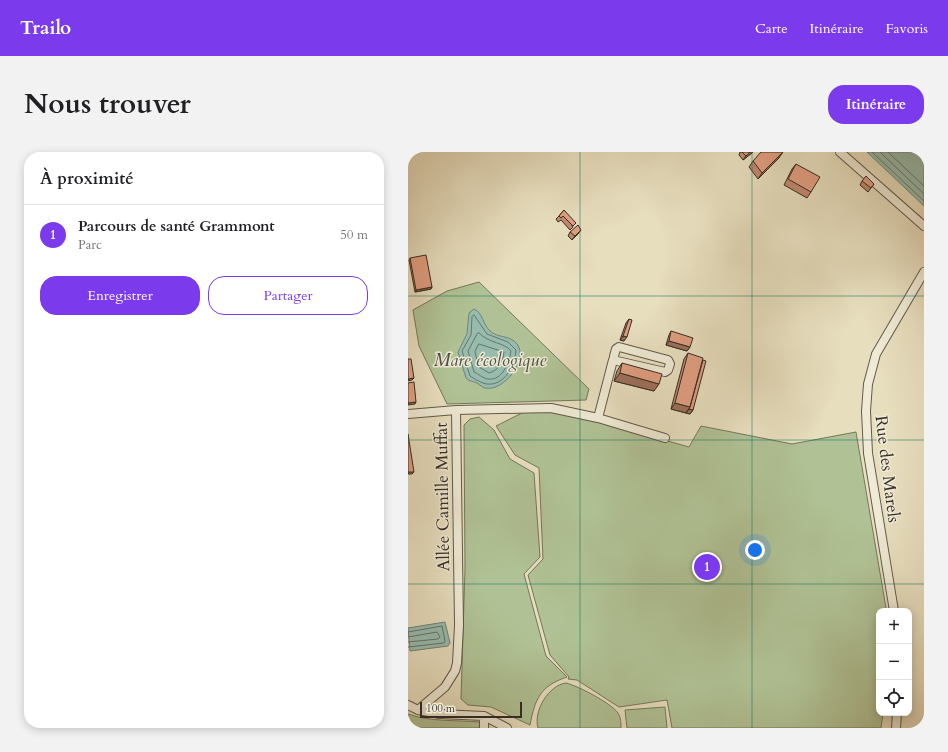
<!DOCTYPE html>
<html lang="fr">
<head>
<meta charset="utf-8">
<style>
  :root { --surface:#fff; --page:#f2f2f2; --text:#202124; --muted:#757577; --line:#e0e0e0; --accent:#7c3aed }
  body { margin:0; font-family:Cardo,serif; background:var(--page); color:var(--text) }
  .controls { position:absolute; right:12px; bottom:12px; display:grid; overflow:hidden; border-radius:8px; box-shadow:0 2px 10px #0003 }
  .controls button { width:36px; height:36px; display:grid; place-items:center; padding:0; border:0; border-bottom:1px solid var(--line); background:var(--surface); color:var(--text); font:20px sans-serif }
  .scale { position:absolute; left:12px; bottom:10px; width:102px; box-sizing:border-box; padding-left:4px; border:2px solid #362d24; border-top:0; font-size:11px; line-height:14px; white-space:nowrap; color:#362d24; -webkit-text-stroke:3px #efead5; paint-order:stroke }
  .you { position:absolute; left:347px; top:398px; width:14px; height:14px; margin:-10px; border:3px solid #fff; border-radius:50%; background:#1a73e8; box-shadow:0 0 0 6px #1a73e833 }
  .badge { display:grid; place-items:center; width:26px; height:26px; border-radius:50%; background:var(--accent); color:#fff; font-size:13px; font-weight:700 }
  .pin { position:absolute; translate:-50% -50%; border:2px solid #fff; box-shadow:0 1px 4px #0006 }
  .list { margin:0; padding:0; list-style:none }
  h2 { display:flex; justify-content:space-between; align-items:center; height:52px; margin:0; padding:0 16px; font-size:17px }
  h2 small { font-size:13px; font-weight:400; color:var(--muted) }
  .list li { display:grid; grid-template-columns:26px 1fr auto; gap:12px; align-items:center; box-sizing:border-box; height:60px; padding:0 16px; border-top:1px solid var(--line) }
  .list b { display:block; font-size:15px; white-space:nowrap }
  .list p { margin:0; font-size:13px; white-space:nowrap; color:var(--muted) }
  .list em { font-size:13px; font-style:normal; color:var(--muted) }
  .actions { display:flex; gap:8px; padding:12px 16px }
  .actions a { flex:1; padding:9px 0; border:1px solid var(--accent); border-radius:16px; text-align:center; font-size:14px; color:var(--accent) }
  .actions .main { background:var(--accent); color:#fff }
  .icon { flex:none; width:22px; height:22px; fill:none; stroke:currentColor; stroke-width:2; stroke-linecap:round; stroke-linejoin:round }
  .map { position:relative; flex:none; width:516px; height:576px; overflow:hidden; border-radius:16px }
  header { display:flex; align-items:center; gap:24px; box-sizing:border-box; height:56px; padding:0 20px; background:var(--accent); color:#fff }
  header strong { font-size:19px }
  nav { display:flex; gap:22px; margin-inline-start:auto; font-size:14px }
  .intro { display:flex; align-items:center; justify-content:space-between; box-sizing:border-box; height:96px; padding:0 24px }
  h1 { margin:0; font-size:28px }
  .button { padding:10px 18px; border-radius:16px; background:var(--accent); color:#fff; font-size:14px; font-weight:700 }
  main { display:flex; gap:24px; padding:0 24px }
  aside { flex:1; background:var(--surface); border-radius:16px; box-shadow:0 2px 10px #0003 }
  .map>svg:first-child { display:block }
  .green { fill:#b0c295; stroke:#73785c }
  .water { fill:#97bcae; stroke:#708377 }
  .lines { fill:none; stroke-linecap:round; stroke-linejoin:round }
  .shore { stroke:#667469; stroke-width:1 }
  .minor-casing { stroke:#62594a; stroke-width:10 }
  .minor { stroke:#efead5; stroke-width:8 }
  .wall { fill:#c1886e; stroke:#362d24 }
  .shaded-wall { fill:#9d6f5a; stroke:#362d24 }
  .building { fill:#e09e80; stroke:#362d24 }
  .grid { fill:none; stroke:#0f766e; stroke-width:1; stroke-opacity:0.55 }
  .labels { text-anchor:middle; stroke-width:3; stroke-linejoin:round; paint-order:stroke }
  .street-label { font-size:17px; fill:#362d24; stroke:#efead5 }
  .water-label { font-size:18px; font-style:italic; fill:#4e5146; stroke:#efead5 }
</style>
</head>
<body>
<header>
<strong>Trailo</strong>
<nav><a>Carte</a><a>Itinéraire</a><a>Favoris</a></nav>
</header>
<div class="intro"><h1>Nous trouver</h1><a class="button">Itinéraire</a></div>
<main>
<aside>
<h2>À proximité<small></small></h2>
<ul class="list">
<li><span class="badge">1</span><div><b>Parcours de santé Grammont</b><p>Parc</p></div><em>50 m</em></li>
</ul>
<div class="actions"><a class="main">Enregistrer</a><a>Partager</a></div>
</aside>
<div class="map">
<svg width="516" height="576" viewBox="0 0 516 576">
  <rect width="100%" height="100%" fill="#e7debe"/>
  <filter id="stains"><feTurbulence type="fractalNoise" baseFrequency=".005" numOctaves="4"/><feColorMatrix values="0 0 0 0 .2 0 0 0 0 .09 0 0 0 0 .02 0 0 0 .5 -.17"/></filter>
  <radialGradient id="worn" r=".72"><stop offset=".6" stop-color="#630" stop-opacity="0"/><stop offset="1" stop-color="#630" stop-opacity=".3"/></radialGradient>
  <!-- green -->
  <path class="green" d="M71 130 181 237 178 248 39 252 11 194 5 158 39 139Z
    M126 255 143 256 281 295 293 274 384 292 448 280 478 456V459H471V561H475L473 576H264L259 548 211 555 169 528 160 527 161 525 142 503 120 423 135 407 131 316 107 303 88 274Z
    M71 265 86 278 102 307 126 321 132 405 116 422 138 504 159 525C132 534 127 547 122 573L83 555 60 553 53 547 57 416 56 273 62 267Z
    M158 531C170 534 203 551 210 561 213 566 213 571 213 576H130C125 559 141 533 158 531Z
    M257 555 259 576H219L217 558Z
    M0 562C22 570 49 568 72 570V576H0Z"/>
  <!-- water -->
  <path class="water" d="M459 0H516V54Z
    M66 157C75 161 75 173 82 179 89 186 102 183 109 192 121 207 96 240 77 236 74 235 72 233 69 231 65 229 62 230 58 226L50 200 59 182 61 161Z
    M37 470 42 491 40 494 2 499 0 476Z"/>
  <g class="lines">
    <!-- shore -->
    <path class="shore" d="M464 0 516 49
      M472 0 516 42
      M480 0 516 34
      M66 163 79 182 100 190 108 198C107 213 97 234 79 232 75 232 65 226 62 224L54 199 63 183 64 165Z
      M71 181C82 192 96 190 103 199 101 210 95 229 80 227 76 227 69 221 66 220L60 199 69 182Z
      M71 192 96 200C95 210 91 218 81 221L71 215 67 200Z
      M0 480 34 474 37 489 36 491 0 495
      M0 485 29 480 32 485 30 487 0 490"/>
    <defs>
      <path id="minor" d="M432 0 516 74
        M0 262 48 258
        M190 266 205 208 257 220 260 218 262 212 260 208 211 195 208 197 206 204 207 208
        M486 459 460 301 458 259 460 232 468 202 516 120
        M0 553 10 558 32 562 76 564 99 576
        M10 558 37 535 47 519 49 511 51 473 48 258 143 256 190 266 257 286
        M76 576V564
        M488 576 489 561"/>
    </defs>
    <!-- minor casing -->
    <use href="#minor" class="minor-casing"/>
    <!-- minor -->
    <use href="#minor" class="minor"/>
  </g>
  <!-- wall -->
  <path class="wall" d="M332 0H345L335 8 331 3Z
    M371 6 350 27 341 15 345 9Z
    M388 12 403 40 399 46 376 33 384 17Z
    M454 29 466 32 460 40 452 33Z
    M156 58 165 75 162 78 153 68 150 70 148 67 151 64Z
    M162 80 170 82 164 88 160 84Z
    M2 106 24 135 23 137 7 140 1 108Z
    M221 167 216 189 212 188 218 171Z
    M263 179 282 195 279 199 258 193 261 183Z
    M280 201 285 258 282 262 263 257 276 207Z
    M214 211 246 239 206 229 209 219Z"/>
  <!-- shaded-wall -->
  <path class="shaded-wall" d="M342 0H345L335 8 338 4Z
    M375 0 371 6 350 27 354 21Z
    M173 78 170 82 164 88 167 84Z
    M24 135 23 137 7 140 8 138Z
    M215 184 219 185 216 189 212 188Z
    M261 189 282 195 279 199 258 193Z
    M212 221 251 232 246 239 206 229Z
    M6 226 4 228 0 229V227Z
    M8 250 7 252 0 253V251Z
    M267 251 282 255 278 261 263 257Z
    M281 257 285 258 282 262 278 261Z
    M0 320H6L4 322H0Z"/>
  <!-- building -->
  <path class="building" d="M334 0H342L338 4Z
    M353 0H375L354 21 345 9Z
    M388 12 412 25 403 40 380 27Z
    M458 24 466 32 463 36 454 29Z
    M156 58 168 71 165 74 155 64 153 66 151 64Z
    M170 73 173 78 167 84 162 80Z
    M18 103 24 135 8 138 2 106Z
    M221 167 224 168 219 185 215 184Z
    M263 179 285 186 282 195 261 189Z
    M280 201 295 206 282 255 267 251Z
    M0 207H3L6 226 0 227Z
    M295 208 298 209 285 258 281 257 282 255Z
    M214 211 254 222 251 232 212 221Z
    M6 230 8 250 0 251V231Z
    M0 282 6 320H0Z"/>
  <!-- grid -->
  <path class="grid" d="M172 0V576M344 0V576M0 144H516M0 288H516M0 432H516"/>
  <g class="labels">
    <!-- street labels -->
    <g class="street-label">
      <text transform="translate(480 317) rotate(83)" y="6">Rue des Marels</text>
      <text transform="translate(34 345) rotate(-91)" y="6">Allée Camille Muffat</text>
    </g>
    <!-- water labels -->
    <g class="water-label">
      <text x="82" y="214">Mare écologique</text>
    </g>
  </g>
  <rect width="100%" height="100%" filter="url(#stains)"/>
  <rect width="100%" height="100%" fill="url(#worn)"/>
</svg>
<div class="controls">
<button>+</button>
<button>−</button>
<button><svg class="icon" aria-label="locate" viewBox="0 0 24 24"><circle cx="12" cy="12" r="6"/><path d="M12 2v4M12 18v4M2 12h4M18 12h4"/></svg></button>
</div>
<div class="scale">100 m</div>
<div class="you"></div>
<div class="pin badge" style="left:299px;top:415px">1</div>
</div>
</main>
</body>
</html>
